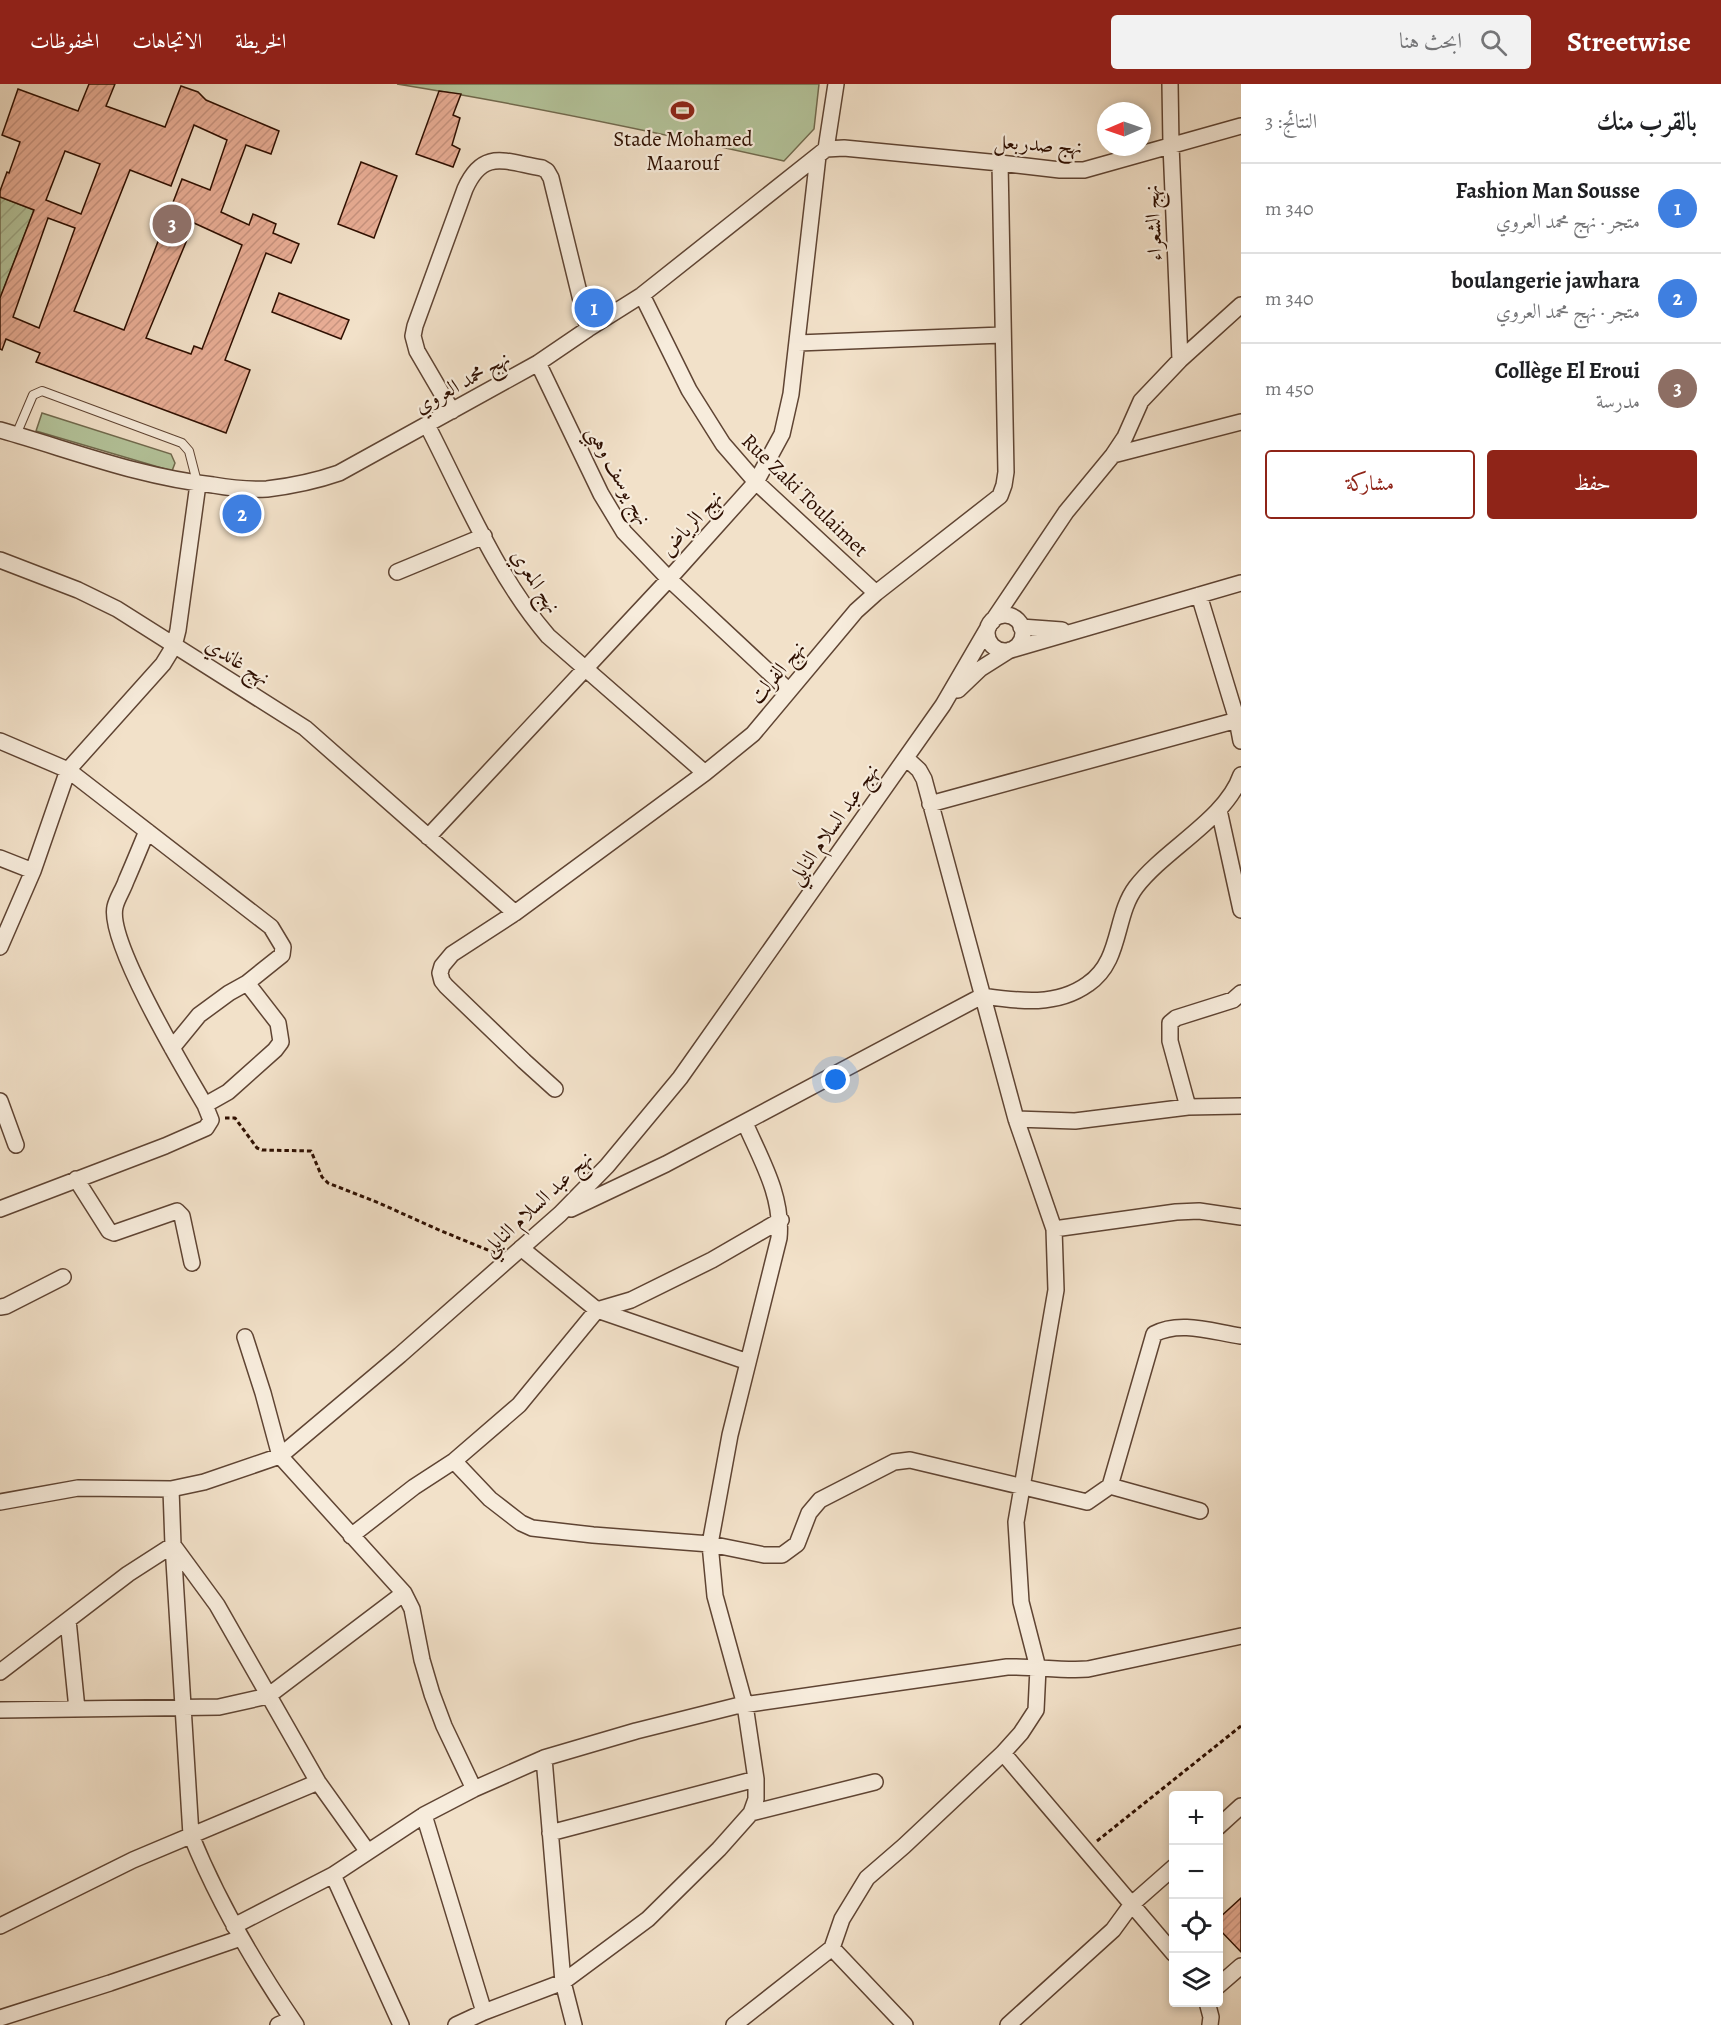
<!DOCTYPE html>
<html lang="ar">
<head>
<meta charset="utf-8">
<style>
  :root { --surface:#fff; --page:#f2f2f2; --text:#202124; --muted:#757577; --line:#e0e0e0; --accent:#8f2418 }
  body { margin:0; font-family:Alegreya,Amiri,serif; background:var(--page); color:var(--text); direction:rtl }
  .controls { position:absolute; right:18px; bottom:18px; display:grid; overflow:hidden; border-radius:6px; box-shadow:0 3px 9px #0003 }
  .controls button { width:54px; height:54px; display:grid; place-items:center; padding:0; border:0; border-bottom:2px solid var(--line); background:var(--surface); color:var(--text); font:30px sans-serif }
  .compass { position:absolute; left:1097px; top:18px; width:54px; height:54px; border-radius:50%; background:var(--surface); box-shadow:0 3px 9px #0003; rotate:268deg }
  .you { position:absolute; left:836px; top:996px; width:21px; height:21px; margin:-15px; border:4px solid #fff; border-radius:50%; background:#1a73e8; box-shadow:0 0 0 9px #1a73e833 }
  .badge { display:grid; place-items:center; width:39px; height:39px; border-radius:50%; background:var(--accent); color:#fff; font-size:20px; font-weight:700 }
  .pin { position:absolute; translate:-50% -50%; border:3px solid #fff; box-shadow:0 2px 6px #0006 }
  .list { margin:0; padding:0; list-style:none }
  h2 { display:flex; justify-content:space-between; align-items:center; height:78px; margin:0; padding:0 24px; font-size:26px }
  h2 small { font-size:20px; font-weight:400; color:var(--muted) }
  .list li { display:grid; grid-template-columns:39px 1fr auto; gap:18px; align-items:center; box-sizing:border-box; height:90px; padding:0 24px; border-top:2px solid var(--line) }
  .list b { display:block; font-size:22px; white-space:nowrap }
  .list p { margin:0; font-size:20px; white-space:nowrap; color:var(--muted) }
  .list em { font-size:20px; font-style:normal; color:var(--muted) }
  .actions { display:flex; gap:12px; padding:18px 24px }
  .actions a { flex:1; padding:14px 0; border:2px solid var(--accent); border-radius:6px; text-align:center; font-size:21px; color:var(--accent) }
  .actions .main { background:var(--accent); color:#fff }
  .icon { flex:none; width:33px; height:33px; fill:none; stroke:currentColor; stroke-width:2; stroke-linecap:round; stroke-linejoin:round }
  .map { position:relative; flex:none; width:1241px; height:1941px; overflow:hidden; direction:ltr }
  header { display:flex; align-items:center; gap:36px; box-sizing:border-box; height:84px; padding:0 30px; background:var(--accent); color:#fff }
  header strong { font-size:28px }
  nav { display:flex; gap:33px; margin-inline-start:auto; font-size:21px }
  .search { width:420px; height:54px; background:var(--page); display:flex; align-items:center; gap:15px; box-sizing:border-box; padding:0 21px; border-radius:6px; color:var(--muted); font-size:22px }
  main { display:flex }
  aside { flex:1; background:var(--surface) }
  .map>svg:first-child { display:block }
  .grass { fill:#b4c49b; stroke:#716a4e; stroke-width:1.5 }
  .garden { fill:url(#garden-furrows); stroke:#716a4e; stroke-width:1.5 }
  .building { fill:url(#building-hatch); stroke:#2e0f01; stroke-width:1.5; fill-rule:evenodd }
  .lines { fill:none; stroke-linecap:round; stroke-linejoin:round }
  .lane-casing { stroke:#5f4433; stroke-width:10 }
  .street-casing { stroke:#5f4433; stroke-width:18 }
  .path { stroke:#2e0f01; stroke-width:3; stroke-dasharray:4.5 3; stroke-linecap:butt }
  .lane { stroke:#f7ecdc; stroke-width:8 }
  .street { stroke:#f7ecdc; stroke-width:15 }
  .labels { text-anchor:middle; stroke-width:4.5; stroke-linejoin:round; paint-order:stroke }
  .poi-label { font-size:21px; fill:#2e0f01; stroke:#f7ecdc }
  .street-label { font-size:21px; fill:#2e0f01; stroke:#f7ecdc }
</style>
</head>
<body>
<header>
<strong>Streetwise</strong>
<div class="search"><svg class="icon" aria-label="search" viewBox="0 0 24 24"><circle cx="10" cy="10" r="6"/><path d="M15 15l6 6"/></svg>ابحث هنا</div>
<nav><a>الخريطة</a><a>الاتجاهات</a><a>المحفوظات</a></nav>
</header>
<main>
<aside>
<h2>بالقرب منك<small>النتائج: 3</small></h2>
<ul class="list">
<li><span class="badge" style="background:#3f7fe0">1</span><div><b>Fashion Man Sousse</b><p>متجر · نهج محمد العروي</p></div><em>340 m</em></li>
<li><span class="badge" style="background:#3f7fe0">2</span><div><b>boulangerie jawhara</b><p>متجر · نهج محمد العروي</p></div><em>340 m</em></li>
<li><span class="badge" style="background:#8d6e63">3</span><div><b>Collège El Eroui</b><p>مدرسة</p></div><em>450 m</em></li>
</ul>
<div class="actions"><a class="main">حفظ</a><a>مشاركة</a></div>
</aside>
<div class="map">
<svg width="1241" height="1941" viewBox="0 0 1241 1941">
  <defs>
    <pattern id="garden-furrows" width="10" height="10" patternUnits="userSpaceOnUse" patternTransform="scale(1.5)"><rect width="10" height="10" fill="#b4c49b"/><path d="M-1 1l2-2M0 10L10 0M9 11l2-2" fill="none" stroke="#9ba784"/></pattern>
    <pattern id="building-hatch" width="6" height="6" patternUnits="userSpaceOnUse" patternTransform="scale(1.5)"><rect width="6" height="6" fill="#e9ae96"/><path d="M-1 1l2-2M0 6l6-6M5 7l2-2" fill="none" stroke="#c89480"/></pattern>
  </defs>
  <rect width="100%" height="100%" fill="#f2e1c9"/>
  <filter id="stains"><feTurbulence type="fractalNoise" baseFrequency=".00333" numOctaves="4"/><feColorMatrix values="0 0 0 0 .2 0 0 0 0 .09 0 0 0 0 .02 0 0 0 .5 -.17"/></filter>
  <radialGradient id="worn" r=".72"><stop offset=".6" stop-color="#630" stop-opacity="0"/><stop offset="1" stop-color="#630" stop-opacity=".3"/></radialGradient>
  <!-- grass -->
  <path class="grass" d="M397 0H819L814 45 784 77C656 48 527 21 397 0Z
    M42 329 171 370 175 379 172 387 36 347Z"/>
  <!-- garden -->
  <path class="garden" d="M0 113 34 126 0 214Z"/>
  <!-- building -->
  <path class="building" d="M89 0H115L106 22 165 43 181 2 198 8 206 16 279 47 271 70 246 61 221 128 249 141 253 130 276 140 273 149 299 160 291 179 266 169 225 276 250 286 226 349 36 278 40 269 6 255 2 266 0 265V214L34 126 0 113V107L7 88 9 89 20 58 2 51 18 5 78 27ZM194 41 227 56 210 106 182 95 124 246 74 227 130 86 171 102ZM65 67 100 80 81 130 46 116ZM48 134 75 144 39 244 13 233ZM194 139 242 161 202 265 194 262 191 270 146 254Z
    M439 7 461 10 453 31 460 34 452 61 460 65 453 83 416 70Z
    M361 78 397 92 374 154 338 140Z
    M279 209 349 236 341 255 272 228Z
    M1241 1814V1868L1218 1844V1835Z"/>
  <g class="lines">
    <defs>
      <path id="lane" d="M16 351 33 311 42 307 182 359 189 367 197 398"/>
      <path id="street" d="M1170 0 1171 61 1180 276
        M826 65 844 64 1000 79 1060 86H1084L1241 42
        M642 211 689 306 723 360 756 398 876 509
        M798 259 1002 251
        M538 279 601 410 624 448 669 495 789 607
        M452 327 417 267 413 252 415 242 465 105C483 64 505 78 542 84L547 87 551 94 588 245
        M427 341C463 411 497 493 548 552L705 689
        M0 346C71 366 139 393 213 401 230 404 249 406 267 405 292 402 316 397 339 389L538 279 588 245 642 211 826 65 836 0
        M1113 371 1241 338
        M0 476 78 506 117 525 305 644 515 829
        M397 488 484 452
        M1199 511 1237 636 1241 657
        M987 549a18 18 0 1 1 36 0a18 18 0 1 1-36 0Z
        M992 538 1066 428 1113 371 1125 353 1141 317 1180 276 1241 221
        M1021 543 1062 546
        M1014 565 1241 499
        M958 606 980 585 1010 566
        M0 657 68 686 271 843 283 863 282 871 247 899 278 939 281 958 275 966 228 1008 205 1021 211 1036 206 1044 165 1062 0 1125
        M930 720 1241 635
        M1219 726 1241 826
        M147 747C140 764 133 781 126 797 123 806 117 814 115 823 107 857 185 987 205 1021
        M428 753 669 495 756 398 782 350 791 310 818 72
        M0 774 33 787
        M0 863 33 787 68 686 163 580 174 562 178 546 198 400
        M172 964 199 931 229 909 247 899
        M555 1005 524 977 446 902 442 897 440 889 442 882 452 870 515 829 705 689 753 650 856 527 876 509 1000 412 1004 401 1006 388 1000 79
        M0 1017 16 1061
        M1188 1023 1170 957V939L1176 934 1233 916 1241 909
        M1016 1035 1075 1037 1188 1023 1241 1022
        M76 1095 109 1147 114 1149 177 1127 182 1132 192 1179
        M571 1125 666 1080 982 912C1018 917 1056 923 1088 900 1122 877 1114 832 1136 803 1165 765 1226 735 1241 691
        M1054 1145 1176 1128 1199 1127 1241 1133
        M521 1164 597 1226 748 1278
        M0 1223 6 1222 63 1193
        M245 1253 263 1309 280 1372 404 1509 412 1525 422 1576 432 1610 444 1642 474 1705
        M454 1377 490 1415 521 1439 532 1444 593 1451 710 1460 764 1471H782L797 1460 809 1429 820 1416 894 1378 910 1376 1087 1418 1110 1402 1154 1250C1180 1236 1213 1248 1241 1252
        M1110 1402 1200 1427
        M171 1405 173 1461 191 1751C218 1818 255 1881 296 1941
        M0 1418 78 1404 171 1405 204 1398 280 1372 400 1271 560 1130 607 1082 680 994 943 621 989 542
        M351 1452 414 1403 454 1377 519 1321 597 1226 631 1216 712 1176 781 1136
        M68 1536 77 1625
        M0 1588 128 1490 173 1461 217 1521 318 1698 368 1768
        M0 1626 219 1623 268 1612 404 1509
        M1003 1669 1174 1870
        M544 1674 563 1898 574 1941
        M751 1729 875 1698
        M424 1731 484 1928
        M1218 1743 1241 1722
        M550 1749 756 1695
        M333 1791 401 1941
        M0 1842 133 1776 318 1698
        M234 1842 333 1791 424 1731 474 1705 544 1674 636 1647 736 1622 1007 1583C1034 1582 1060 1587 1088 1585L1241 1552
        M832 1864 905 1941
        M1218 1902 1241 1882
        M1207 1918 1211 1933 1210 1941
        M0 1934 110 1899 241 1854
        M278 1941 292 1935
        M456 1941 484 1928 563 1898 648 1835 719 1765 751 1729 756 1715V1695L745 1621 715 1512 710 1460 730 1351 779 1154C783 1112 761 1076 745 1039
        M734 1941 832 1864 842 1835 867 1794 904 1762 1003 1669 1021 1649 1036 1626 1038 1584 1021 1518 1016 1438 1056 1206 1054 1145 1016 1035 924 695 919 686 906 674
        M1008 1941 1113 1846 1132 1820 1174 1783"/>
    </defs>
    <!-- lane casing -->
    <use href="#lane" class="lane-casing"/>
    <!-- street casing -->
    <use href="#street" class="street-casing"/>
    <!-- path -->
    <path class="path" d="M225 1034H235L257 1064 262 1066 311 1067 322 1093 328 1099 379 1119 439 1146 495 1169
      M1097 1757 1241 1642"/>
    <!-- lane -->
    <use href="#lane" class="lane"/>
    <!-- street -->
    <use href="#street" class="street"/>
  </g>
  <!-- icons -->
  <defs>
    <symbol id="stadium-bare" viewBox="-9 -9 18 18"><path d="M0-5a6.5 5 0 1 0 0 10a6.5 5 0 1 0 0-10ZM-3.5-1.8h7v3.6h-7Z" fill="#8f2418" stroke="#f7ecdc" stroke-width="2.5" paint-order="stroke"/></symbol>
  </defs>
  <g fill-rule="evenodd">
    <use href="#stadium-bare" x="666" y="10" width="33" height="33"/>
  </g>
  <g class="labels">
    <!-- poi labels -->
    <g class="poi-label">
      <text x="683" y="62">Stade Mohamed<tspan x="683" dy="24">Maarouf</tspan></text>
    </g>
    <!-- street labels -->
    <g class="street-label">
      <text transform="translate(1038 60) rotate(4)" y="7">نهج صدربعل</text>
      <text transform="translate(1153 139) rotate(-93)" y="7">نهج الشعراء</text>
      <text transform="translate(462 298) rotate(-29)" y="7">نهج محمد العروي</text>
      <text transform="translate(619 391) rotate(61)" y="7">نهج يوسف وهبي</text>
      <text transform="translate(805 411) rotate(44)" y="7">Rue Zaki Toulaimet</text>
      <text transform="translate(691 439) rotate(-48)" y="7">نهج الرياض</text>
      <text transform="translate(536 497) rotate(57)" y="7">نهج المعري</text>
      <text transform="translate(238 577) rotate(32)" y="7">نهج غاندي</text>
      <text transform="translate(777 588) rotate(-50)" y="7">نهج الفرلت</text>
      <text transform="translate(833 740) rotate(-55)" y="7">نهج عبد السلام النابلي</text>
      <text transform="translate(537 1119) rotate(-43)" y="7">نهج عبد السلام النابلي</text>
    </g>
  </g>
  <rect width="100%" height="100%" filter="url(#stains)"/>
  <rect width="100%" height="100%" fill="url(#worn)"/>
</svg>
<div class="controls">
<button>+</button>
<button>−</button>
<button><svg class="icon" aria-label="locate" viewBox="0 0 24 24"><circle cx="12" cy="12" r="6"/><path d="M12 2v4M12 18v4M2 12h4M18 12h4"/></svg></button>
<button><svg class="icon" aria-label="layers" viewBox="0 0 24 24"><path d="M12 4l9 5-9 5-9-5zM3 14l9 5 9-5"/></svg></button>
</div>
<svg class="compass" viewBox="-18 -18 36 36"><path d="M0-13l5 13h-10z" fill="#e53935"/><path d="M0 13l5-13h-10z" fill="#757577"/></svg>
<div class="you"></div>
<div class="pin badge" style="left:594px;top:224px;background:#3f7fe0">1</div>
<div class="pin badge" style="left:242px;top:430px;background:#3f7fe0">2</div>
<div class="pin badge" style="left:172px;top:140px;background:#8d6e63">3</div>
</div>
</main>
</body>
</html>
